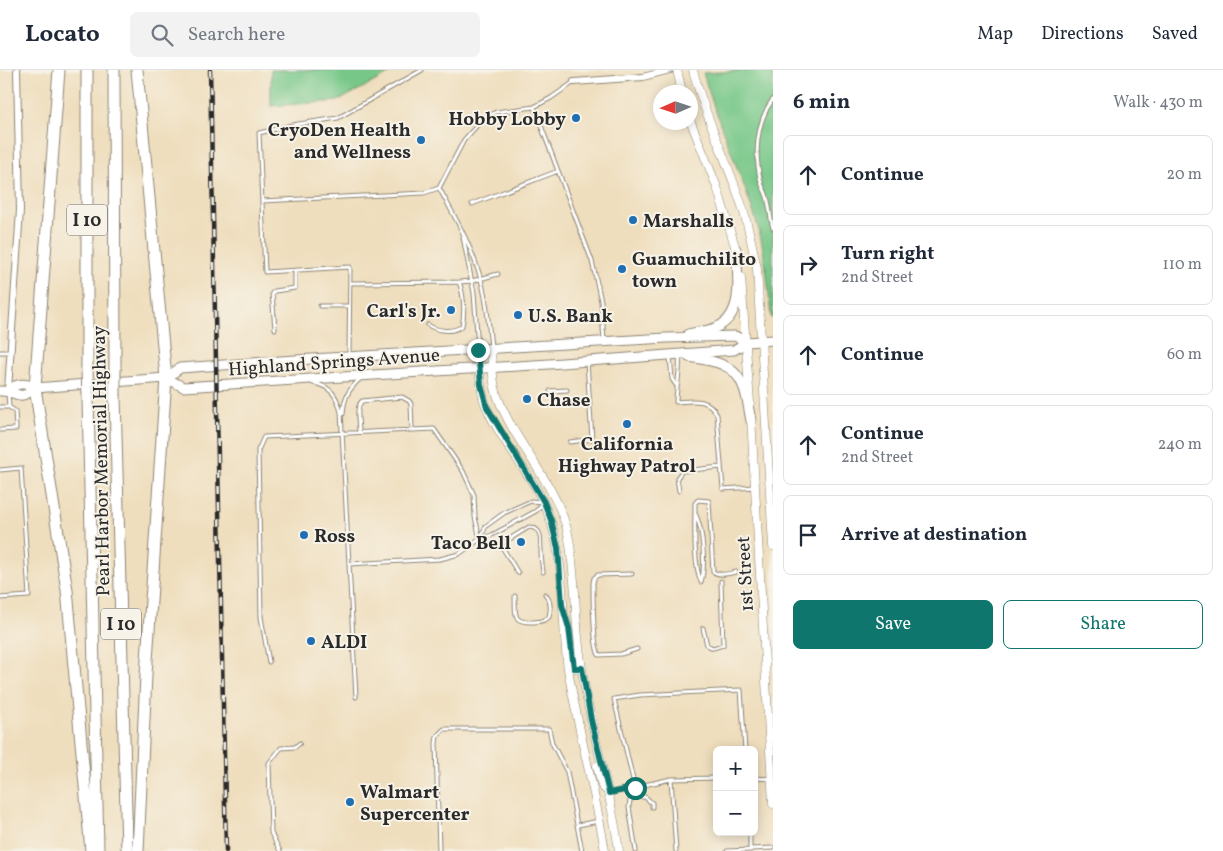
<!DOCTYPE html>
<html lang="en">
<head>
<meta charset="utf-8">
<style>
  :root { --surface:#fff; --page:#f2f2f3; --text:#1f2937; --muted:#747a83; --line:#e0e1e3; --accent:#0f766e }
  body { margin:0; font-family:Vollkorn,serif; background:var(--page); color:var(--text) }
  .controls { position:absolute; right:15px; bottom:15px; display:grid; overflow:hidden; border-radius:8px; box-shadow:0 2px 12px #0003 }
  .controls button { width:45px; height:45px; display:grid; place-items:center; padding:0; border:0; border-bottom:1px solid var(--line); background:var(--surface); color:var(--text); font:25px sans-serif }
  .compass { position:absolute; left:653px; top:15px; width:45px; height:45px; border-radius:50%; background:var(--surface); box-shadow:0 2px 12px #0003; rotate:267deg }
  .stop { position:absolute; width:15px; height:15px; margin:-11px; border:4px solid #0f766e; border-radius:50%; background:#fff }
  .stop.end { background:#0f766e; border-color:#fff; box-shadow:0 1px 5px #0008 }
  .list { margin:0; padding:0; list-style:none }
  h2 { display:flex; justify-content:space-between; align-items:center; height:65px; margin:0; padding:0 20px; font-size:21px }
  h2 small { font-size:16px; font-weight:400; color:var(--muted) }
  .list li { display:grid; grid-template-columns:32px 1fr auto; gap:15px; align-items:center; box-sizing:border-box; height:80px; margin:0 10px 10px; padding:0 10px; border:1px solid var(--line); border-radius:8px }
  .list b { display:block; font-size:19px; white-space:nowrap }
  .list p { margin:0; font-size:16px; white-space:nowrap; color:var(--muted) }
  .list em { font-size:16px; font-style:normal; color:var(--muted) }
  .actions { display:flex; gap:10px; padding:15px 20px }
  .actions a { flex:1; padding:11px 0; border:1px solid var(--accent); border-radius:8px; text-align:center; font-size:18px; color:var(--accent) }
  .actions .main { background:var(--accent); color:#fff }
  .icon { flex:none; width:28px; height:28px; fill:none; stroke:currentColor; stroke-width:2; stroke-linecap:round; stroke-linejoin:round }
  .map { position:relative; flex:none; width:773px; height:781px; overflow:hidden }
  header { display:flex; align-items:center; gap:30px; box-sizing:border-box; height:70px; padding:0 25px; background:var(--surface); border-bottom:1px solid var(--line) }
  header strong { font-size:24px }
  nav { display:flex; gap:28px; margin-inline-start:auto; font-size:18px }
  .search { width:350px; height:45px; background:var(--page); display:flex; align-items:center; gap:12px; box-sizing:border-box; padding:0 18px; border-radius:8px; color:var(--muted); font-size:19px }
  main { display:flex }
  aside { flex:1; background:var(--surface) }
  .map>svg:first-child { display:block }
  .green { fill:#77c788; stroke:#51795a }
  .lines { fill:none; stroke-linecap:round; stroke-linejoin:round }
  .service-casing { stroke:#8d8474; stroke-width:5 }
  .minor-casing { stroke:#8d8474; stroke-width:8 }
  .tertiary-casing { stroke:#8d8474; stroke-width:9 }
  .secondary-casing { stroke:#8d8474; stroke-width:11 }
  .motorway-casing { stroke:#8d8474; stroke-width:13 }
  .service { stroke:#fff; stroke-width:3 }
  .minor { stroke:#fff; stroke-width:6 }
  .tertiary { stroke:#fff; stroke-width:8 }
  .secondary { stroke:#fff; stroke-width:9 }
  .motorway { stroke:#fff; stroke-width:11 }
  .rail-casing { stroke:#2b2b2b; stroke-width:4.5 }
  .rail { stroke:#f7f3e8; stroke-width:2.5; stroke-dasharray:8; stroke-linecap:butt }
  .motorway-bridge-casing { stroke:#8d8474; stroke-width:13; stroke-linecap:butt }
  .motorway-bridge { stroke:#fff; stroke-width:11 }
  .route { stroke:#0f766e; stroke-width:6 }
  .poi-dot { fill:#1f6fb2; stroke:#f7f3e8; stroke-width:2 }
  .labels { text-anchor:middle; stroke-width:4; stroke-linejoin:round; paint-order:stroke }
  .shield { fill:#f7f3e8; stroke:#686764; stroke-width:1 }
  .shield-label { font-size:18px; font-weight:bold; fill:#2b2b2b }
  .poi-label { font-size:19px; font-weight:bold; fill:#2b2b2b; stroke:#f7f3e8; text-anchor:start }
  .street-label { font-size:19px; fill:#2b2b2b; stroke:#f7f3e8 }
</style>
</head>
<body>
<header>
<strong>Locato</strong>
<div class="search"><svg class="icon" aria-label="search" viewBox="0 0 24 24"><circle cx="10" cy="10" r="6"/><path d="M15 15l6 6"/></svg>Search here</div>
<nav><a>Map</a><a>Directions</a><a>Saved</a></nav>
</header>
<main>
<div class="map">
<svg width="773" height="781" viewBox="0 0 773 781">
  <rect width="100%" height="100%" fill="#f7f3e8"/>
  <filter id="ink" filterUnits="userSpaceOnUse"><feTurbulence type="fractalNoise" baseFrequency=".02" numOctaves="2"/><feDisplacementMap in="SourceGraphic" scale="10" xChannelSelector="R" yChannelSelector="G"/><feConvolveMatrix kernelMatrix="1 2 1 2 8 2 1 2 1" color-interpolation-filters="sRGB"/></filter>
  <filter id="wash" filterUnits="userSpaceOnUse"><feTurbulence type="fractalNoise" baseFrequency=".0096" numOctaves="4" result="noise"/><feDisplacementMap in="SourceGraphic" scale="20" xChannelSelector="R" yChannelSelector="G"/><feGaussianBlur stdDeviation="1.12" result="paint"/><feColorMatrix in="noise" values="0 0 0 0 0 0 0 0 0 0 0 0 0 0 0 0 0 1.4 0 .05"/><feComposite in="paint" operator="in"/></filter>
  <g filter="url(#wash)">
    <rect width="100%" height="100%" fill="#efdebd"/>
    <!-- green -->
    <path class="green" d="M271 0H396L338 31 271 36Z
      M755 0H773V249L771 247C768 217 766 186 758 157 742 104 718 55 703 3Z"/>
  </g>
  <g filter="url(#ink)">
    <g class="lines">
      <defs>
        <path id="service" d="M773 29C756 52 754 85 761 112 762 117 766 122 767 127 770 137 770 148 773 158
          M534 37 592 191 601 231 604 270
          M439 118C458 152 478 188 485 227 488 243 489 260 491 277
          M262 131 424 123 439 118 464 70 481 51 496 42 534 37 551 28 574 12
          M472 134 558 101
          M463 167 474 223 478 277
          M350 213 459 212 472 211 498 204
          M320 236H349
          M428 255C437 261 453 263 462 256 465 243 464 224 459 212
          M275 259 272 223 275 221 295 218V200
          M0 282H10
          M349 285 350 197 265 202 259 63 292 55 338 48 422 0
          M679 285C681 302 676 316 676 332 693 331 709 327 717 345L723 419 755 417
          M670 286 672 309 676 315
          M313 313C331 316 337 326 341 342L356 627
          M550 321 567 320
          M0 337H9L8 323
          M343 344C344 328 348 320 360 309
          M0 360 16 359 15 341 9 337
          M359 362C359 352 355 338 362 331L402 327 409 331 411 334 412 360
          M570 372 592 369 587 292
          M0 400 21 398 29 526 0 528
          M679 421 677 408 682 401 721 397
          M696 445C703 461 706 495 701 512
          M480 469 486 456 504 443 531 431 542 432
          M349 494 440 489 459 484 480 469 492 465 536 441 543 433
          M518 503 502 477 503 473 529 457C543 458 540 470 541 480 541 487 542 495 543 502
          M632 504 598 505 594 508 593 513C593 527 593 575 599 585L621 584 637 579
          M701 512C693 492 695 455 695 433L698 430 709 431 713 502C721 506 727 504 736 502
          M515 526C516 544 511 553 534 552 540 551 544 552 549 547 551 539 551 530 545 524
          M703 558 707 575 713 578 723 575 721 511
          M269 592 261 547 258 380 264 367 434 359 463 401 474 425 475 447 480 469
          M754 708 771 709
          M671 709 676 781
          M635 718 614 629 640 625 741 620 745 680
          M609 723 671 709 717 708
          M578 755 599 751
          M750 762V779L773 778
          M280 781 271 763 269 693 281 678 295 677 300 673
          M439 781 436 673 437 666 444 659H549L552 673 567 702 582 781
          M636 781 629 737 630 730 638 727H645L652 733V737
          M727 781 751 780"/>
        <path id="minor" d="M574 12 643 7 670 0
          M8 320 20 140 17 0"/>
        <path id="tertiary" d="M677 0 682 22
          M693 0C705 48 728 92 743 139 749 159 753 179 757 199L773 476
          M690 50 717 117 737 183
          M741 207 750 333
          M478 280C480 298 479 319 486 336 503 377 538 409 551 452 566 499 561 550 568 599 578 660 595 720 605 781
          M491 280C492 294 492 311 497 325 514 373 553 409 567 459 572 480 573 502 575 523 576 548 578 574 582 599 590 661 611 719 619 781
          M751 347 773 734
          M566 549 574 598 582 599
          M597 696 602 716 609 723"/>
        <path id="secondary" d="M688 264C697 262 707 261 715 258 746 246 737 204 736 179
          M689 287C700 289 713 290 723 295 746 304 747 331 751 351
          M166 308 183 317 549 294 734 280 747 272 773 270
          M8 320C17 313 25 312 35 318
          M0 321C17 320 18 333 35 318L166 308 180 298 295 290 666 268 735 266 747 272"/>
        <path id="motorway" d="M59 0 35 318 67 520 91 781
          M87 0V300
          M114 0 115 298
          M137 0 166 308 146 605 138 781
          M115 326 127 781
          M88 328 98 781"/>
      </defs>
      <!-- service casing -->
      <use href="#service" class="service-casing"/>
      <!-- minor casing -->
      <use href="#minor" class="minor-casing"/>
      <!-- tertiary casing -->
      <use href="#tertiary" class="tertiary-casing"/>
      <!-- secondary casing -->
      <use href="#secondary" class="secondary-casing"/>
      <!-- motorway casing -->
      <use href="#motorway" class="motorway-casing"/>
      <!-- service -->
      <use href="#service" class="service"/>
      <!-- minor -->
      <use href="#minor" class="minor"/>
      <!-- tertiary -->
      <use href="#tertiary" class="tertiary"/>
      <!-- secondary -->
      <use href="#secondary" class="secondary"/>
      <!-- motorway -->
      <use href="#motorway" class="motorway"/>
      <defs>
        <path id="rail" d="M210 0 226 781"/>
      </defs>
      <!-- rail casing -->
      <use href="#rail" class="rail-casing"/>
      <!-- rail -->
      <use href="#rail" class="rail"/>
      <defs>
        <path id="motorway-bridge" d="M115 298V326
          M87 300 88 328"/>
      </defs>
      <!-- motorway-bridge casing -->
      <use href="#motorway-bridge" class="motorway-bridge-casing"/>
      <!-- motorway-bridge -->
      <use href="#motorway-bridge" class="motorway-bridge"/>
    </g>
  </g>
  <g class="lines" filter="url(#ink)">
    <!-- route -->
    <path class="route" d="M478 280 481 315 487 337 544 432 551 450 558 478 562 535 569 558 574 598H582L591 650 609 723 635 718"/>
  </g>
  <!-- markers -->
  <g class="poi-dot">
    <circle cx="576" cy="48" r="5"/>
    <circle cx="421" cy="70" r="5"/>
    <circle cx="633" cy="150" r="5"/>
    <circle cx="622" cy="199" r="5"/>
    <circle cx="451" cy="240" r="5"/>
    <circle cx="518" cy="245" r="5"/>
    <circle cx="527" cy="329" r="5"/>
    <circle cx="627" cy="354" r="5"/>
    <circle cx="304" cy="465" r="5"/>
    <circle cx="521" cy="472" r="5"/>
    <circle cx="311" cy="571" r="5"/>
    <circle cx="350" cy="732" r="5"/>
  </g>
  <g class="labels">
    <!-- shield labels -->
    <g class="shield">
      <rect x="67" y="134.5" width="40" height="31" rx="4"/>
      <rect x="101" y="538.5" width="40" height="31" rx="4"/>
    </g>
    <g class="shield-label">
      <text x="87" y="156">I 10</text>
      <text x="121" y="560">I 10</text>
    </g>
    <!-- poi labels -->
    <g class="poi-label">
      <text x="566" y="55" text-anchor="end">Hobby Lobby</text>
      <text x="411" y="66" text-anchor="end">CryoDen Health<tspan x="411" dy="22">and Wellness</tspan></text>
      <text x="643" y="157">Marshalls</text>
      <text x="632" y="195">Guamuchilito<tspan x="632" dy="22">town</tspan></text>
      <text x="441" y="247" text-anchor="end">Carl's Jr.</text>
      <text x="528" y="252">U.S. Bank</text>
      <text x="537" y="336">Chase</text>
      <text x="627" y="380" text-anchor="middle">California<tspan x="627" dy="22">Highway Patrol</tspan></text>
      <text x="314" y="472">Ross</text>
      <text x="511" y="479" text-anchor="end">Taco Bell</text>
      <text x="321" y="578">ALDI</text>
      <text x="360" y="728">Walmart<tspan x="360" dy="22">Supercenter</tspan></text>
    </g>
    <!-- street labels -->
    <g class="street-label">
      <text transform="translate(334 291) rotate(-4)" y="7">Highland Springs Avenue</text>
      <text transform="translate(100 391) rotate(-91)" y="7">Pearl Harbor Memorial Highway</text>
      <text transform="translate(744 504) rotate(-93)" y="7">1st Street</text>
    </g>
  </g>
</svg>
<div class="controls">
<button>+</button>
<button>−</button>
</div>
<svg class="compass" viewBox="-18 -18 36 36"><path d="M0-13l5 13h-10z" fill="#e53935"/><path d="M0 13l5-13h-10z" fill="#747a83"/></svg>
<div class="stop" style="left:635px;top:718px"></div>
<div class="stop end" style="left:478px;top:280px"></div>
</div>
<aside>
<h2>6 min<small>Walk · 430 m</small></h2>
<ul class="list">
<li><svg class="icon" aria-label="ahead" viewBox="0 0 24 24"><path d="M12 20V5M6 11l6-6 6 6"/></svg><div><b>Continue</b></div><em>20 m</em></li>
<li><svg class="icon" aria-label="right" viewBox="0 0 24 24"><path d="M7 20v-9h11M14 6l5 5-5 5"/></svg><div><b>Turn right</b><p>2nd Street</p></div><em>110 m</em></li>
<li><svg class="icon" aria-label="ahead" viewBox="0 0 24 24"><path d="M12 20V5M6 11l6-6 6 6"/></svg><div><b>Continue</b></div><em>60 m</em></li>
<li><svg class="icon" aria-label="ahead" viewBox="0 0 24 24"><path d="M12 20V5M6 11l6-6 6 6"/></svg><div><b>Continue</b><p>2nd Street</p></div><em>240 m</em></li>
<li><svg class="icon" aria-label="arrive" viewBox="0 0 24 24"><path d="M6 21V4h12l-3 4 3 4H6"/></svg><div><b>Arrive at destination</b></div></li>
</ul>
<div class="actions"><a class="main">Save</a><a>Share</a></div>
</aside>
</main>
</body>
</html>
